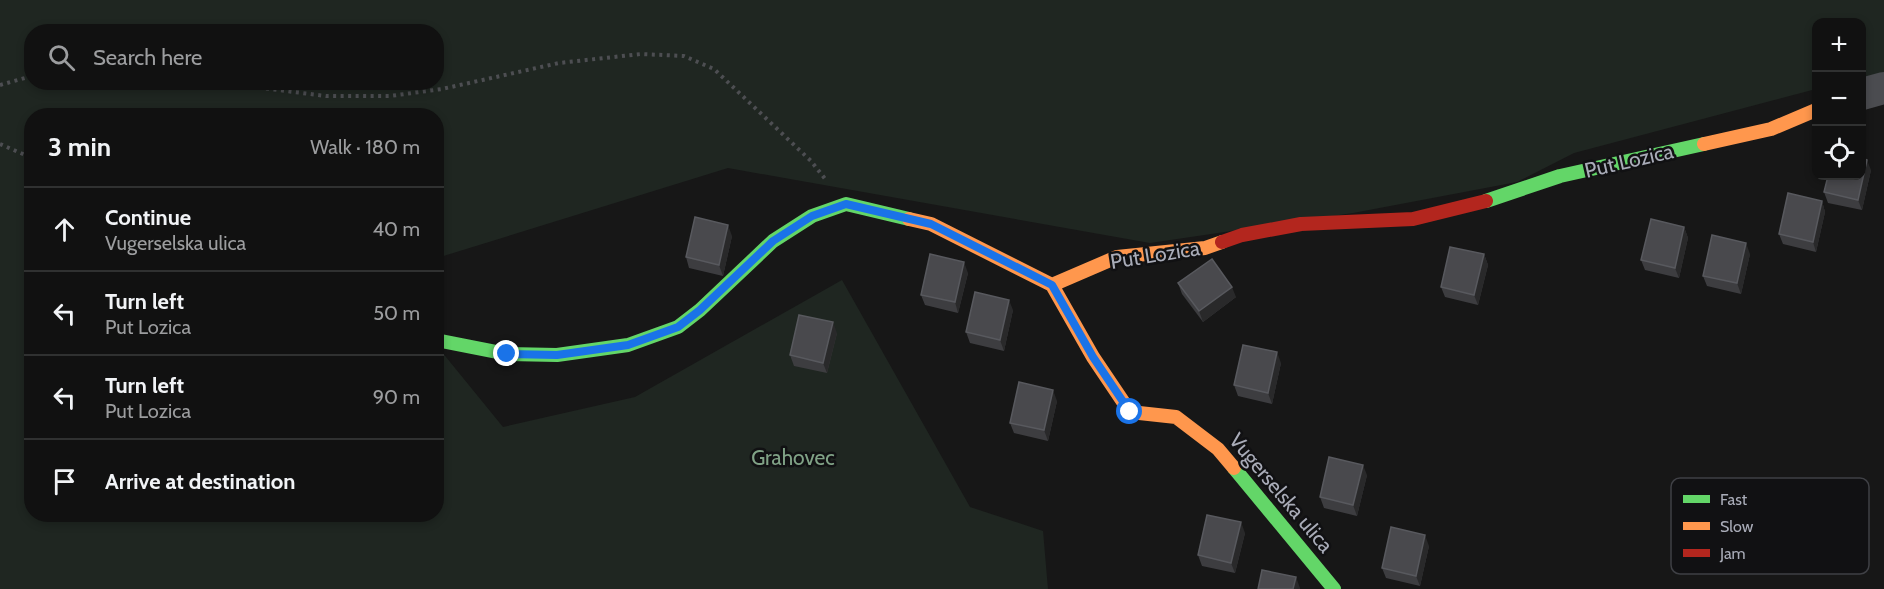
<!DOCTYPE html>
<html lang="en">
<head>
<meta charset="utf-8">
<style>
  :root { --surface:#111; --page:#1a1a1a; --text:#f1f3f6; --muted:#9c9d9f; --line:#303131 }
  body { margin:0; font-family:Cabin,sans-serif; background:var(--page); color:var(--text) }
  .controls { position:absolute; right:18px; top:18px; display:grid; overflow:hidden; border-radius:12px; box-shadow:0 3px 9px #0003 }
  .controls button { width:54px; height:54px; display:grid; place-items:center; padding:0; border:0; border-bottom:2px solid var(--line); background:var(--surface); color:var(--text); font:30px sans-serif }
  .stop { position:absolute; width:18px; height:18px; margin:-14px; border:4px solid #1a73e8; border-radius:50%; background:#fff }
  .stop.end { background:#1a73e8; border-color:#fff; box-shadow:0 2px 6px #0008 }
  .list { margin:0; padding:0; list-style:none }
  h2 { display:flex; justify-content:space-between; align-items:center; height:78px; margin:0; padding:0 24px; font-size:26px }
  h2 small { font-size:20px; font-weight:400; color:var(--muted) }
  .list li { display:grid; grid-template-columns:39px 1fr auto; gap:18px; align-items:center; box-sizing:border-box; height:84px; padding:0 24px; border-top:2px solid var(--line) }
  .list b { display:block; font-size:22px; white-space:nowrap }
  .list p { margin:0; font-size:20px; white-space:nowrap; color:var(--muted) }
  .list em { font-size:20px; font-style:normal; color:var(--muted) }
  .icon { flex:none; width:33px; height:33px; fill:none; stroke:currentColor; stroke-width:2; stroke-linecap:round; stroke-linejoin:round }
  .map { position:relative; flex:none; width:1884px; height:589px; overflow:hidden }
  .search { position:absolute; background:var(--surface); box-shadow:0 3px 9px #0003; left:24px; top:24px; width:420px; height:66px; display:flex; align-items:center; gap:15px; box-sizing:border-box; padding:0 21px; border-radius:24px; color:var(--muted); font-size:22px }
  .panel { position:absolute; background:var(--surface); box-shadow:0 3px 9px #0003; left:24px; top:108px; width:420px; height:414px; border-radius:24px }
  .map>svg:first-child { display:block }
  .green { fill:#1f2621; fill-rule:evenodd }
  .lines { fill:none; stroke-linecap:round; stroke-linejoin:round }
  .path { stroke:#4d4e52; stroke-width:4; stroke-dasharray:3 4.5; stroke-linecap:butt }
  .street { stroke:#4b4c50; stroke-width:32 }
  .fast { stroke:#63d668; stroke-width:14 }
  .slow { stroke:#ff974d; stroke-width:14 }
  .jam { stroke:#b3261e; stroke-width:14 }
  .wall { fill:#3d3d40 }
  .shaded-wall { fill:#29292a }
  .building { fill:#49494d; stroke:#58595e; stroke-width:1.5 }
  .route { stroke:#1a73e8; stroke-width:8 }
  .labels { text-anchor:middle; stroke-width:5; stroke-linejoin:round; paint-order:stroke }
  .street-label { font-size:21px; fill:#a9acb8; stroke:#111113 }
  .park-label { font-size:21px; fill:#80a286; stroke:#111113 }
  .key { fill:#111113; stroke:#3f4045; stroke-width:1.5 }
  .key-label { font-size:16px; fill:#a9acb8 }
</style>
</head>
<body>
<div class="map">
<svg width="1884" height="589" viewBox="0 0 1884 589">
  <rect width="100%" height="100%" fill="#171717"/>
  <!-- green -->
  <path class="green" d="M0 0H1884V75L1862 78V22H1816V89L1574 153 1517 182 1353 213 1150 243 728 168 437 258 436 116H32V514H436L437 346 503 427 635 397 842 280 970 507 1043 531 1048 589H0ZM32 32H436V82H32Z"/>
  <g class="lines">
    <!-- path -->
    <path class="path" d="M214 82 326 96H390L442 89 559 63 641 54 684 56 714 69 811 161 826 180
      M0 85 32 76
      M0 144 32 158"/>
    <!-- street -->
    <path class="street" d="M1862 94 1884 88"/>
    <!-- fast -->
    <path class="fast" d="M1486 201 1560 176 1704 144
      M436 340 507 354 557 355 628 345 678 327 700 310 773 241 812 216 846 204 909 219
      M1234 468 1334 589"/>
    <!-- slow -->
    <path class="slow" d="M1704 144 1771 129 1816 110
      M909 219 931 224 1052 285 1117 257 1205 248 1222 242
      M1052 285 1093 357 1130 412 1176 417 1218 449 1234 468"/>
    <!-- jam -->
    <path class="jam" d="M1222 242 1242 235 1301 224 1413 219 1486 201"/>
  </g>
  <!-- wall -->
  <path class="wall" d="M1871 170 1862 210 1828 203 1824 192Z
    M1822 201 1825 212 1816 252 1783 244 1779 234Z
    M1684 227 1688 238 1679 278 1645 270 1641 260Z
    M732 236 723 276 689 268 686 257Z
    M1484 254 1488 265 1478 305 1445 297 1441 287Z
    M1750 254 1741 294 1707 286 1703 276Z
    M968 273 958 313 925 305 921 295Z
    M1178 283 1236 297 1203 322 1182 294Z
    M1013 310 1004 351 970 343 966 332Z
    M837 333 827 373 794 366 790 355Z
    M1281 363 1272 404 1238 396 1234 385Z
    M1057 401 1048 441 1014 433 1010 423Z
    M1367 475 1357 516 1324 508 1320 497Z
    M1245 533 1235 573 1202 566 1198 555Z
    M1429 546 1420 586 1386 578 1382 568Z"/>
  <!-- shaded-wall -->
  <path class="shaded-wall" d="M1867 160 1871 170 1862 210 1858 200Z
    M1822 201 1825 212 1816 252 1813 242Z
    M728 225 732 236 723 276 719 265Z
    M1684 227 1688 238 1679 278 1675 268Z
    M1746 243 1750 254 1741 294 1737 283Z
    M1484 254 1488 265 1478 305 1474 295Z
    M964 262 968 273 958 313 955 302Z
    M1232 287 1236 297 1203 322 1199 311Z
    M1009 300 1013 310 1004 351 1000 340Z
    M833 322 837 333 827 373 823 363Z
    M1277 352 1281 363 1272 404 1268 393Z
    M1053 390 1057 401 1048 441 1044 430Z
    M1363 465 1367 475 1357 516 1353 505Z
    M1241 522 1245 533 1235 573 1231 563Z
    M1425 535 1429 546 1420 586 1416 576Z
    M1296 577 1300 588V589H1293Z"/>
  <!-- building -->
  <path class="building" d="M1862 158 1867 160 1858 200 1824 192 1828 176H1862Z
    M1788 193 1822 201 1813 242 1779 234Z
    M695 217 728 225 719 265 686 257Z
    M1651 219 1684 227 1675 268 1641 260Z
    M1712 235 1746 243 1737 283 1703 276Z
    M1450 247 1484 254 1474 295 1441 287Z
    M930 254 964 262 955 302 921 295Z
    M1212 259 1232 287 1199 311 1178 283Z
    M975 292 1009 300 1000 340 966 332Z
    M799 315 833 322 823 363 790 355Z
    M1243 345 1277 352 1268 393 1234 385Z
    M1019 382 1053 390 1044 430 1010 423Z
    M1329 457 1363 465 1353 505 1320 497Z
    M1207 515 1241 522 1231 563 1198 555Z
    M1391 527 1425 535 1416 576 1382 568Z
    M1262 570 1296 577 1293 589H1258Z"/>
  <g class="lines">
    <!-- route -->
    <path class="route" d="M507 354 557 355 628 345 678 327 700 310 773 241 812 216 846 204 931 224 1052 285 1093 357 1130 412"/>
  </g>
  <g class="labels">
    <!-- street labels -->
    <g class="street-label">
      <text transform="translate(1629 161) rotate(-13)" y="7">Put Lozica</text>
      <text transform="translate(1155 255) rotate(-9)" y="7">Put Lozica</text>
      <text transform="translate(1281 493) rotate(50)" y="7">Vugerselska ulica</text>
    </g>
    <!-- park labels -->
    <g class="park-label">
      <text x="793" y="465">Grahovec</text>
    </g>
  </g>
  <!-- legend -->
  <rect x="1671" y="478" width="198" height="96" rx="9" class="key"/>
  <rect x="1683" y="495" width="27" height="8" fill="#63d668"/>
  <rect x="1683" y="522" width="27" height="8" fill="#ff974d"/>
  <rect x="1683" y="549" width="27" height="8" fill="#b3261e"/>
  <g class="key-label">
    <text x="1720" y="505">Fast</text>
    <text x="1720" y="532">Slow</text>
    <text x="1720" y="559">Jam</text>
  </g>
</svg>
<div class="controls">
<button>+</button>
<button>−</button>
<button><svg class="icon" aria-label="locate" viewBox="0 0 24 24"><circle cx="12" cy="12" r="6"/><path d="M12 2v4M12 18v4M2 12h4M18 12h4"/></svg></button>
</div>
<div class="stop" style="left:1130px;top:412px"></div>
<div class="stop end" style="left:507px;top:354px"></div>
<div class="search"><svg class="icon" aria-label="search" viewBox="0 0 24 24"><circle cx="10" cy="10" r="6"/><path d="M15 15l6 6"/></svg>Search here</div>
<section class="panel">
<h2>3 min<small>Walk · 180 m</small></h2>
<ul class="list">
<li><svg class="icon" aria-label="ahead" viewBox="0 0 24 24"><path d="M12 20V5M6 11l6-6 6 6"/></svg><div><b>Continue</b><p>Vugerselska ulica</p></div><em>40 m</em></li>
<li><svg class="icon" aria-label="left" viewBox="0 0 24 24"><path d="M17 20v-9H6M10 6l-5 5 5 5"/></svg><div><b>Turn left</b><p>Put Lozica</p></div><em>50 m</em></li>
<li><svg class="icon" aria-label="left" viewBox="0 0 24 24"><path d="M17 20v-9H6M10 6l-5 5 5 5"/></svg><div><b>Turn left</b><p>Put Lozica</p></div><em>90 m</em></li>
<li><svg class="icon" aria-label="arrive" viewBox="0 0 24 24"><path d="M6 21V4h12l-3 4 3 4H6"/></svg><div><b>Arrive at destination</b></div></li>
</ul>
</section>
</div>
</body>
</html>
